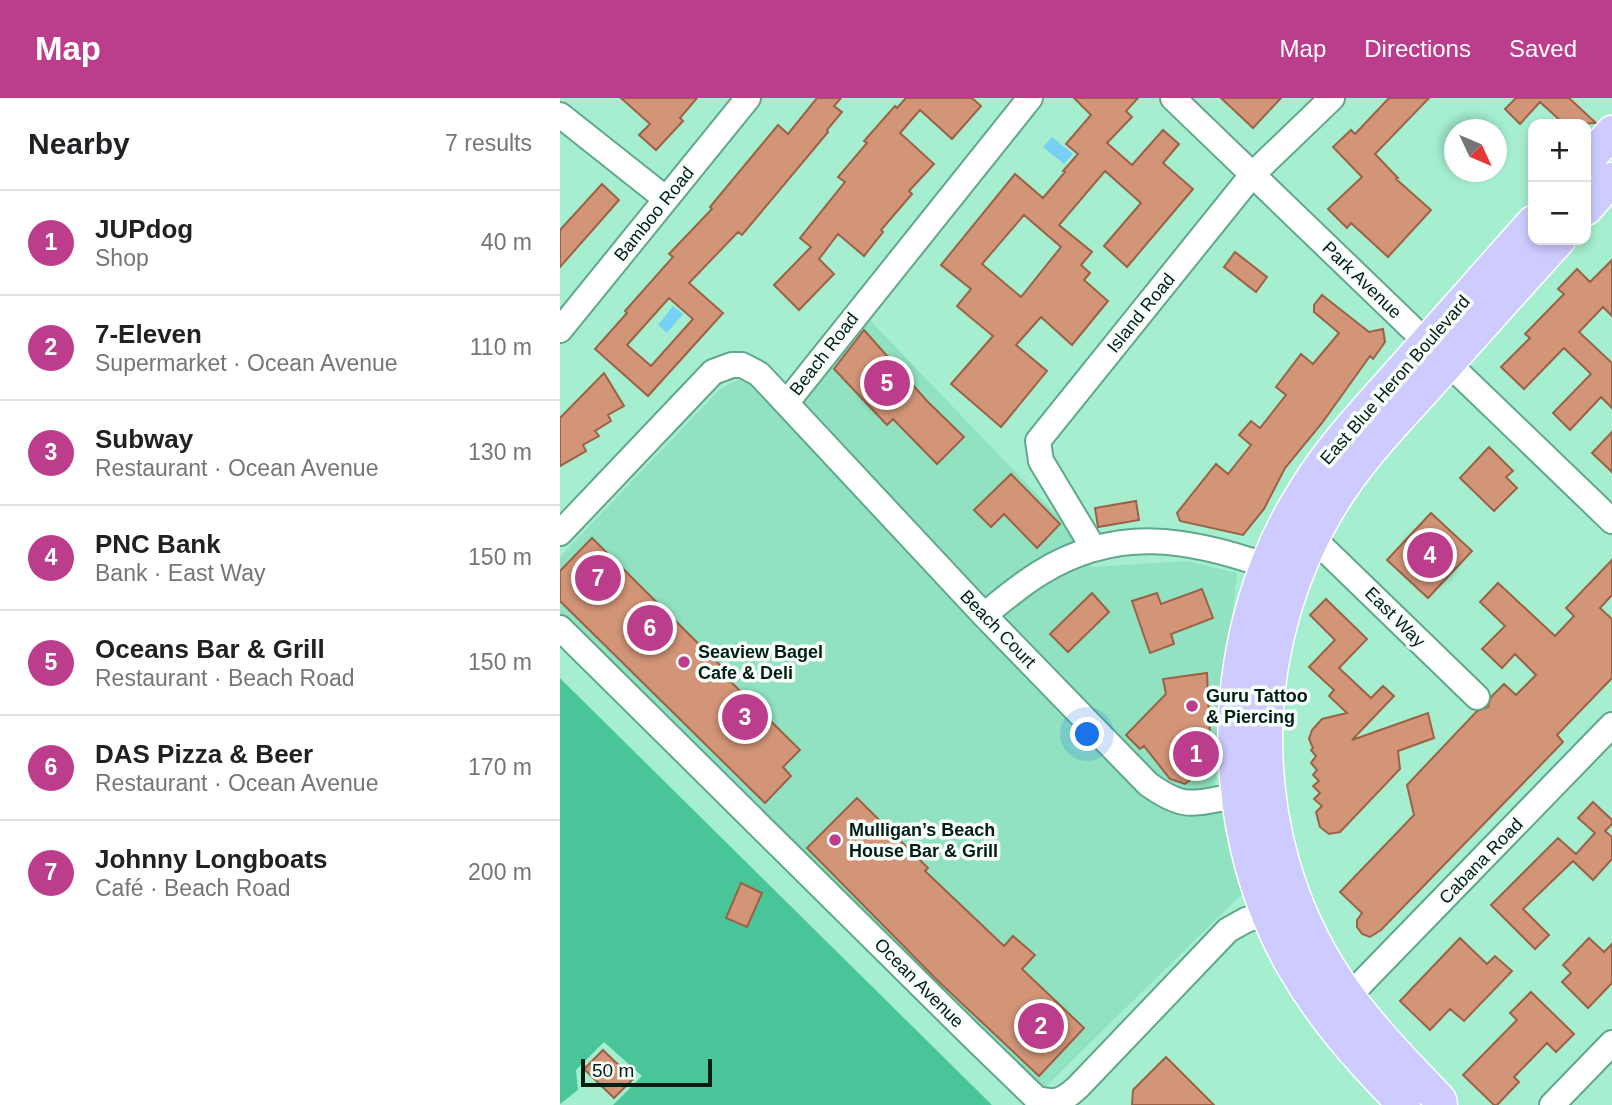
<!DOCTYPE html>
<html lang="en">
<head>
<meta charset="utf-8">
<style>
  :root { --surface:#fff; --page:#f2f2f2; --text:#202124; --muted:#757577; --line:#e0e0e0; --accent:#bb3d8b }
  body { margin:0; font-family:Arial,sans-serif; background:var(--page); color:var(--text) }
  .controls { position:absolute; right:21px; top:21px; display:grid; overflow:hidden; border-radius:14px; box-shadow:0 4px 10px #0003 }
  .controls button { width:63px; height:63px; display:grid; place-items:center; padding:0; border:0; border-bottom:2px solid var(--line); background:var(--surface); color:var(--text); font:35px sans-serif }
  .compass { position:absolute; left:884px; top:21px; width:63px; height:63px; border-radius:50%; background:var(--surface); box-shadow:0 4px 10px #0003; rotate:134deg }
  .scale { position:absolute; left:21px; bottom:18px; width:131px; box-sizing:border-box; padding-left:7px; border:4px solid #011e14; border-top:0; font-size:19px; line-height:24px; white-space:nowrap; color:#011e14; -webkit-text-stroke:5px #f8fffb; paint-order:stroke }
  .you { position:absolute; left:528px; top:637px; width:24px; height:24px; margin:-18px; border:5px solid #fff; border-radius:50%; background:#1a73e8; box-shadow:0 0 0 10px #1a73e833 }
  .badge { display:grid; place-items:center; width:46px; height:46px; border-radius:50%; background:var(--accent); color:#fff; font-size:23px; font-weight:700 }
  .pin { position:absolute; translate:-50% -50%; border:4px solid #fff; box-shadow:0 2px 7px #0006 }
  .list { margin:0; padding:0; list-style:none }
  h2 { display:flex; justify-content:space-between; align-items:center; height:91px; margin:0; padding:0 28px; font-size:30px }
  h2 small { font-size:23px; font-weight:400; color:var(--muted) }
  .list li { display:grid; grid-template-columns:46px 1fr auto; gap:21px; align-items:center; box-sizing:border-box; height:105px; padding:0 28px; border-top:2px solid var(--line) }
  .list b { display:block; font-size:26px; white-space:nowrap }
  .list p { margin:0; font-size:23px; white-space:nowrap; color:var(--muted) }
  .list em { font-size:23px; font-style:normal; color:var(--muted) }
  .map { position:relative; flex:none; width:1052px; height:1007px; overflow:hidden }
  header { display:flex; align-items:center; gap:42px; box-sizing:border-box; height:98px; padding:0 35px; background:var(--accent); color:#fff }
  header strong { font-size:33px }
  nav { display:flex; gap:38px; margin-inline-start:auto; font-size:24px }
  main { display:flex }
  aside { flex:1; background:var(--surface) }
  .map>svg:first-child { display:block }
  .built { fill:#90e2c0 }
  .green { fill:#49c59a }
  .water { fill:#78d1f5 }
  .building { fill:#d29578; stroke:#9b6246; stroke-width:2; fill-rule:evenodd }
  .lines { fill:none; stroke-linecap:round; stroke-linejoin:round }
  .minor-casing { stroke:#60a88b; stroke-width:28 }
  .major-casing { stroke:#fff; stroke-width:35 }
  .minor { stroke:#fff; stroke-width:24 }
  .major { stroke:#cecbfe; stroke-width:32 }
  .poi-dot { fill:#bb3d8b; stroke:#f8fffb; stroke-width:2.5 }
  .labels { text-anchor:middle; stroke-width:7; stroke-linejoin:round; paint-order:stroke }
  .street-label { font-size:18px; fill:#011e14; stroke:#f8fffb }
  .poi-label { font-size:18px; font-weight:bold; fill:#011e14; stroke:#f8fffb; text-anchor:start }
</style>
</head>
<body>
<header>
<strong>Map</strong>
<nav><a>Map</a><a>Directions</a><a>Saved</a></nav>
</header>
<main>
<aside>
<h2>Nearby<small>7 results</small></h2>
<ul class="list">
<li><span class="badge">1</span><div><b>JUPdog</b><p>Shop</p></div><em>40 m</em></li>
<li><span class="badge">2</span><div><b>7-Eleven</b><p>Supermarket · Ocean Avenue</p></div><em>110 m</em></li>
<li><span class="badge">3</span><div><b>Subway</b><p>Restaurant · Ocean Avenue</p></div><em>130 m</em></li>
<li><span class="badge">4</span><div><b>PNC Bank</b><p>Bank · East Way</p></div><em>150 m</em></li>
<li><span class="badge">5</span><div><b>Oceans Bar &amp; Grill</b><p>Restaurant · Beach Road</p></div><em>150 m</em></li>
<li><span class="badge">6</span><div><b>DAS Pizza &amp; Beer</b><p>Restaurant · Ocean Avenue</p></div><em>170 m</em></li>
<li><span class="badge">7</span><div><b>Johnny Longboats</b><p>Café · Beach Road</p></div><em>200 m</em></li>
</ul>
</aside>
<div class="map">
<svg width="1052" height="1007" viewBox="0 0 1052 1007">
  <rect width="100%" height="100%" fill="#a5eecf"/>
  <!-- built -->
  <path class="built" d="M303 215 513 434 532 469 627 463 677 475 655 684 685 793 482 992 0 518V459L160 291 178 282 200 291 231 322Z"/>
  <!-- green -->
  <path class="green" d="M0 580 15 595 432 1007H53L82 978 44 944 16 972 18 992 0 1006Z"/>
  <!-- water -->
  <path class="water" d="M492 39 513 56 504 66 483 49Z
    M113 208 123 216 107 235 98 227Z"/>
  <!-- building -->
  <path class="building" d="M61 0H137L120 20 123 23 96 52 79 37 90 26Z
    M257 0H281L274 8 282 14 267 32 268 34 182 137 178 134 129 185 163 215 88 298 35 251 67 215 65 213 113 159 109 156 152 111 150 109 218 27 228 36ZM109 200 133 221 91 268 67 247Z
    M346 0H412L421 8 392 41 360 12 340 35 374 66 349 93 352 96 321 132 323 134 304 158 278 136 259 161 274 176 239 212 214 187 251 149 240 140 285 84 278 79 307 45 304 43 335 8 337 10Z
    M514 0H578L566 13 572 19 547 45 572 67 603 32 619 46 603 65 633 91 567 169 544 148 581 105 545 73 499 127 532 154 521 167 530 175 524 182 548 203 512 247 481 219 456 247 487 273 441 329 391 286 433 238 397 208 411 191 381 167 455 76 483 100 505 74 503 73 518 56 506 46 531 17ZM464 117 501 149 461 199 422 166Z
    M661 0H721L693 30Z
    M829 0H869L815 56 838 80 836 81 871 112 828 159 791 125 787 130 768 111 802 79 773 49 791 32 795 36Z
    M956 0H1009L1036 25 1004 26 980 4 960 26 945 11Z
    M42 86 59 102 0 169V132Z
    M675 154 707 179 696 194 664 169Z
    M1052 162V218L1043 209 1019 234 1052 265V310L1041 299 1010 332 993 315 1031 276 1004 250 964 291 941 269 970 240 965 236 1004 196 998 191 1017 171 1030 184Z
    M762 197 809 234 823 231 825 244 813 261 810 258 762 325 725 370 704 411 683 437 620 423 617 415 656 366 668 376 691 347 679 337 691 323 700 330 726 297 716 289 741 256 753 266 779 235 754 214V207Z
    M304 232 367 303 404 339 377 366 333 321 327 327 274 271Z
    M44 275 64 308 48 317 51 323 35 333 39 338 23 347 26 353 0 368V320Z
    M1052 334V374L1032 355Z
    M929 349 953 373 946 379 957 390 934 413 900 380Z
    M451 376 500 426 477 450 444 416 431 429 414 412Z
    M576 403 579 422 538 429 535 410Z
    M871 415 912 453 868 500 827 462Z
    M32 440 169 576 166 579 240 652 223 669 231 678 205 705 0 503V473Z
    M1052 462V497L1040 510 1052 521V580L997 637 1003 644 821 832 810 839 802 836 797 829V822L802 815 780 794 854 717 847 687 917 613 928 609 931 599 944 586 956 597 976 577 955 556 942 570 922 551 945 528 920 504 938 485 995 538 1014 518 1006 510Z
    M642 491 653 520 611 536 614 546 590 555 572 503 597 495 601 506Z
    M532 495 549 514 508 554 490 536Z
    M766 501 807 541 779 570 811 600 823 588 834 598 792 642 868 615 874 640 838 653 840 671 780 734 769 736 760 729 756 714 762 708 754 701 760 695 753 688 759 683 753 677 757 672 751 665 756 658 751 652 753 650 749 641 752 632 762 621 787 615 769 598 774 592 749 569 775 542 750 517Z
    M647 575 651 658 641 674 625 686 610 681 584 648 580 651 566 637 606 596 603 581Z
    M297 700 368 770 365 773 444 848 453 838 475 857 462 871 524 930 479 978 377 882 247 750Z
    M1033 704 1052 722V726L1045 733 1052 739V761L1033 782 1013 763 963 811 989 837 975 851 931 807 998 740 1016 756 1035 735 1018 720Z
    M181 785 202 795 187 829 166 820Z
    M900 840 927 866 935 858 952 873 904 923 890 911 870 932 840 903Z
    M1029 840 1044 854 1052 846V885L1028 910 1002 884 1011 875 1003 867Z
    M971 894 1014 936 996 954 987 945 954 979 959 984 937 1007H934L903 977 957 922 950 915Z
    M43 952 73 981 54 1000 24 971Z
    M606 959 654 1007H572L573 992Z"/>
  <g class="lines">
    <defs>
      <path id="minor" d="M613 0 1052 423
        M0 17 106 101
        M0 232 188 0
        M227 304 470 0
        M0 435 153 274 172 267H182L199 276 424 517 588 686C627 714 634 704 677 698
        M753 440 917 599
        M534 451 481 363 478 343 692 77 772 0
        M424 517C442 503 460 487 480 475 556 428 628 440 707 468
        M0 530 410 936 476 1000C495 1007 504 1002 518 989L668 832 686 822 724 810
        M788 899 1052 627
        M992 1007 1052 945"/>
      <path id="major" d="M1026 64 1052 34
        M1026 111 1052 81
        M844 1007C801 963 762 920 732 867 651 724 656 532 744 393 771 349 806 312 840 274 884 224 929 174 973 124
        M881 1007 880 1002C844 964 806 926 777 882 680 736 684 538 780 393 805 355 838 321 868 288 912 239 955 190 999 142"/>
    </defs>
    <!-- minor casing -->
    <use href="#minor" class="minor-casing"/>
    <!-- major casing -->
    <use href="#major" class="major-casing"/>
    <!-- minor -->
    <use href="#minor" class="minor"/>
    <!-- major -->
    <use href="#major" class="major"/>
  </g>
  <!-- markers -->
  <g class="poi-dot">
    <circle cx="124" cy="564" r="7"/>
    <circle cx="632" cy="608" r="7"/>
    <circle cx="275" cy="742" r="7"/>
  </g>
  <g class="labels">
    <!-- street labels -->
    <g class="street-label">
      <text transform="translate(94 116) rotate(-51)" y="6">Bamboo Road</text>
      <text transform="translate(802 182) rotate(44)" y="6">Park Avenue</text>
      <text transform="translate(581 215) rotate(-51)" y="6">Island Road</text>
      <text transform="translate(264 256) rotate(-52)" y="6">Beach Road</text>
      <text transform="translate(835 282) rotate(-49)" y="6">East Blue Heron Boulevard</text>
      <text transform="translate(835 519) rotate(45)" y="6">East Way</text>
      <text transform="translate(438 531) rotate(46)" y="6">Beach Court</text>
      <text transform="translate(921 763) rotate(-46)" y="6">Cabana Road</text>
      <text transform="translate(359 885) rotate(45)" y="6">Ocean Avenue</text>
    </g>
    <!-- poi labels -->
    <g class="poi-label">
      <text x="138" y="560">Seaview Bagel<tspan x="138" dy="21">Cafe &amp; Deli</tspan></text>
      <text x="646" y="604">Guru Tattoo<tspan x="646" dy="21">&amp; Piercing</tspan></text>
      <text x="289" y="738">Mulligan’s Beach<tspan x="289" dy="21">House Bar &amp; Grill</tspan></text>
    </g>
  </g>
</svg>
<div class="controls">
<button>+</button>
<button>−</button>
</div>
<svg class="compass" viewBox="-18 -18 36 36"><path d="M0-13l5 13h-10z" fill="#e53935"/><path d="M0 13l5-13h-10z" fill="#757577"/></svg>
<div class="scale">50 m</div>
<div class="you"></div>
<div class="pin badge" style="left:636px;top:656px">1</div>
<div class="pin badge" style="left:481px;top:928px">2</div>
<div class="pin badge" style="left:185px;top:619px">3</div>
<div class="pin badge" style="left:870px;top:457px">4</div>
<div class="pin badge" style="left:327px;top:285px">5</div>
<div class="pin badge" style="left:90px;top:530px">6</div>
<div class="pin badge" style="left:38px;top:480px">7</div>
</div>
</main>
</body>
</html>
